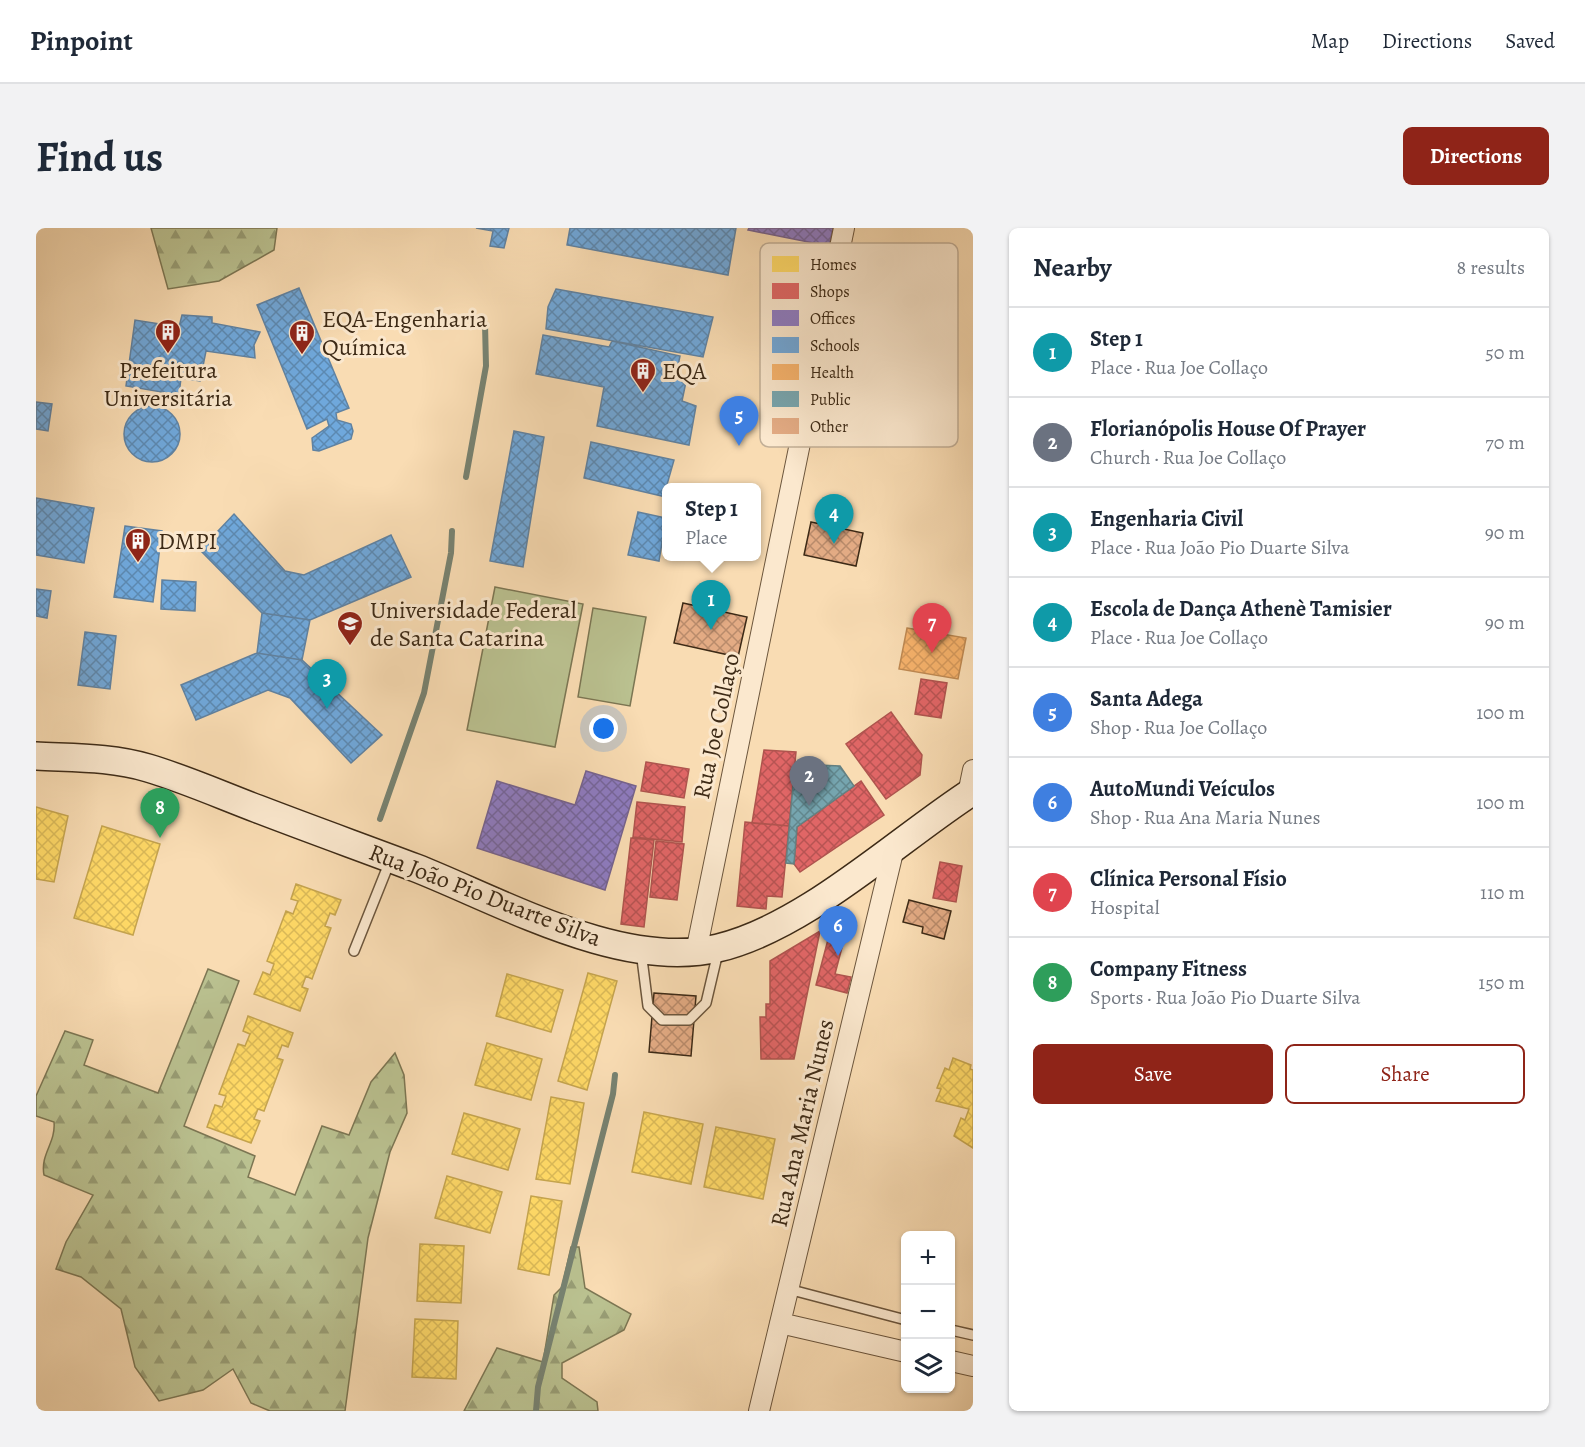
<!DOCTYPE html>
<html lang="en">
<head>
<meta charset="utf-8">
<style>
  :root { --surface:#fff; --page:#f2f2f3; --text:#1f2937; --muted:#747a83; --line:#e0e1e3; --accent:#8f2418 }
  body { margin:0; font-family:Alegreya,serif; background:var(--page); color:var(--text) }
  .controls { position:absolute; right:18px; bottom:18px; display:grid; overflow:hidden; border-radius:9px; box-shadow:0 2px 4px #0004 }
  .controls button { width:54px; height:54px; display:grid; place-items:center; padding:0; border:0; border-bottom:2px solid var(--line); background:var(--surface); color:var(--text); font:30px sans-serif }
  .you { position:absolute; left:568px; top:501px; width:21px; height:21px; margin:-15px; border:4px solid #fff; border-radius:50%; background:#1a73e8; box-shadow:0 0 0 9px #1a73e833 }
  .badge { display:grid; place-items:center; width:39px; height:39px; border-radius:50%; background:var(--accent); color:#fff; font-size:20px; font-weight:700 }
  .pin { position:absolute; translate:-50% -50px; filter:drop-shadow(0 2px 3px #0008) }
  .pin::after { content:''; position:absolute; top:32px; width:21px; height:18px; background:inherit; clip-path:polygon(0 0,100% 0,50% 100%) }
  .popup { position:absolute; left:626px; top:255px; width:99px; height:78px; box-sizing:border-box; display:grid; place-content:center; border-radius:9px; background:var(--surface); filter:drop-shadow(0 2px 4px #0005); font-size:20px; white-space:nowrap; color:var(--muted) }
  .popup b { font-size:22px; color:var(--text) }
  .popup::after { content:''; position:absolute; left:50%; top:100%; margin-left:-12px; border:12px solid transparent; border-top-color:var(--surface) }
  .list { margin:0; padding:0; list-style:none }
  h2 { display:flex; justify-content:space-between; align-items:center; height:78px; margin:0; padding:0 24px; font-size:26px }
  h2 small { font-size:20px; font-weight:400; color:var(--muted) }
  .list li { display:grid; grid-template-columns:39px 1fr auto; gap:18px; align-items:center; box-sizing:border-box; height:90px; padding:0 24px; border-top:2px solid var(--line) }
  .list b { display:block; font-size:22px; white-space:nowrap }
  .list p { margin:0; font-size:20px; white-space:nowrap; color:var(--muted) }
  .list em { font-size:20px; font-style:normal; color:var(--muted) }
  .actions { display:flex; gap:12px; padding:18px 24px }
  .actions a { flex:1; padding:14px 0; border:2px solid var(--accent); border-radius:9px; text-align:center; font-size:21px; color:var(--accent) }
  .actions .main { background:var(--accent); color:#fff }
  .icon { flex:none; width:33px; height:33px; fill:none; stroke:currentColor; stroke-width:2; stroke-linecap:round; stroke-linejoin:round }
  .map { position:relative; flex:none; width:937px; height:1183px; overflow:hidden; border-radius:9px }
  header { display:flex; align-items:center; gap:36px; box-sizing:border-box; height:84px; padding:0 30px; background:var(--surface); border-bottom:2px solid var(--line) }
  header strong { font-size:28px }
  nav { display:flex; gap:33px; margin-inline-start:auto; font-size:21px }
  .intro { display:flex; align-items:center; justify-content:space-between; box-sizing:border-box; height:144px; padding:0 36px }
  h1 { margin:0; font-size:42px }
  .button { padding:15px 27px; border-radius:9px; background:var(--accent); color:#fff; font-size:21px; font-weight:700 }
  main { display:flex; gap:36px; padding:0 36px }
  aside { flex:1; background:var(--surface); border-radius:9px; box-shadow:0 2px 4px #0004 }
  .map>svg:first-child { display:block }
  .forest { fill:url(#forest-firs); stroke:#7c7653; stroke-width:1.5 }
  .park { fill:#bac190; stroke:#7c7653; stroke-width:1.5 }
  .homes { fill:url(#homes-cross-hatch); stroke:#c5a44e; stroke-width:1.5 }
  .shops { fill:url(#shops-cross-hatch); stroke:#af544e; stroke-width:1.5 }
  .offices { fill:url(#offices-cross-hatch); stroke:#76638f; stroke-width:1.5 }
  .schools { fill:url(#schools-cross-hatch); stroke:#6082a1; stroke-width:1.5 }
  .health { fill:url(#health-cross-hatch); stroke:#be8952; stroke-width:1.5 }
  .public { fill:url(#public-cross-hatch); stroke:#658081; stroke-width:1.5 }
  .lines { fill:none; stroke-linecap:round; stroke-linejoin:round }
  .stream { stroke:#778271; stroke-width:6 }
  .building { fill:url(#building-cross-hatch); stroke:#3d2a16; stroke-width:1.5 }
  .service-casing { stroke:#6c563d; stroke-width:12 }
  .minor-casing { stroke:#6c563d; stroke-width:22 }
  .secondary-casing { stroke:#3d2a16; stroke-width:30 }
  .service { stroke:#fbe8ce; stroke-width:9 }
  .minor { stroke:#fbe8ce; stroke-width:20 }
  .secondary { stroke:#fbe8ce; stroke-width:27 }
  .labels { text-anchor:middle; stroke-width:6; stroke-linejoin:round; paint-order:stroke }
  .poi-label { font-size:24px; fill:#3d2a16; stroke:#fbe8ce; text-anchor:start }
  .street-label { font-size:24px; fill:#3d2a16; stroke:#fbe8ce }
  .key { fill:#fbe8ce; stroke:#c2af97; stroke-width:1.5 }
  .key-label { font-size:16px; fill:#3d2a16 }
</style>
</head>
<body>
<header>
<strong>Pinpoint</strong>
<nav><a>Map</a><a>Directions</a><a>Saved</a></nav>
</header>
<div class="intro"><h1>Find us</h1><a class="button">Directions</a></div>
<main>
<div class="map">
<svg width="937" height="1183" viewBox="0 0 937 1183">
  <defs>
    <pattern id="forest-firs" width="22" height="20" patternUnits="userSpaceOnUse" patternTransform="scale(1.5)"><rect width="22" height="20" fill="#bac190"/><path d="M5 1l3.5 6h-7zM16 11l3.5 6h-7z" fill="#989d75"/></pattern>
    <pattern id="homes-cross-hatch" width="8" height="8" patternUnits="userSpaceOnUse" patternTransform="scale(1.5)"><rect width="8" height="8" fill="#ffd966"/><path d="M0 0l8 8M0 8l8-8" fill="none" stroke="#dbba58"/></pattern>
    <pattern id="shops-cross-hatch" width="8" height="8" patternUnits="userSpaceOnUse" patternTransform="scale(1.5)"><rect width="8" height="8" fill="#e06666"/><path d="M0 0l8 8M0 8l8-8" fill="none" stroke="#b75453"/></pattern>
    <pattern id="offices-cross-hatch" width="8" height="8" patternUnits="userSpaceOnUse" patternTransform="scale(1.5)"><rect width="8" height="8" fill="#8e7cc3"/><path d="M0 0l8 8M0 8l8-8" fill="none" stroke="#75669d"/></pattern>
    <pattern id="schools-cross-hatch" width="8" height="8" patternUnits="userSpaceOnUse" patternTransform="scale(1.5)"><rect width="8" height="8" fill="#6fa8dc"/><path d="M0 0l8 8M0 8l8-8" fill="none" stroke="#5c89b1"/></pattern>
    <pattern id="health-cross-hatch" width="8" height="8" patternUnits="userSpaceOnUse" patternTransform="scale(1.5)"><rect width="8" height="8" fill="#f6b26b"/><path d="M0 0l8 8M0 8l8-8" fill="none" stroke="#d4995c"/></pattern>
    <pattern id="public-cross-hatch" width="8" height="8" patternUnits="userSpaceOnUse" patternTransform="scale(1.5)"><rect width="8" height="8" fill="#76a5af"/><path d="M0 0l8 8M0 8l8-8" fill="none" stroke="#62878d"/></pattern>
    <pattern id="building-cross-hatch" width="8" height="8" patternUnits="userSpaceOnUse" patternTransform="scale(1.5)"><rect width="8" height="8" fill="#e3ab84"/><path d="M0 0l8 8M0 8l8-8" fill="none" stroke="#b98b6b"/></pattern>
  </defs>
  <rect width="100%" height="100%" fill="#f9dcb3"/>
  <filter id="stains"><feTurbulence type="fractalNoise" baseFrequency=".00333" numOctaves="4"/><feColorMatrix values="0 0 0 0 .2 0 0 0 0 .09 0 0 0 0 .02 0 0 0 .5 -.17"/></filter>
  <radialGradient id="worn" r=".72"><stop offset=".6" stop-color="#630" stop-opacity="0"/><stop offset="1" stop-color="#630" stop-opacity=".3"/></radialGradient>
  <!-- forest -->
  <path class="forest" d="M115 0H241L238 22 183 53 132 61Z
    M172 741 203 753 148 898 219 928 212 949 259 967 286 898 313 907 335 854 359 825 368 847 371 885 354 924 332 1010 309 1183H234L215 1175 197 1141 167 1162 123 1173 99 1139 85 1081 45 1049 20 1041 30 1014 57 967 8 947C4 926 20 915 18 894L0 888V868L29 803 57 812 48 837 122 865Z
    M535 1019H543L549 1060 595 1086 588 1102 526 1135V1150L561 1174 562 1183H428L461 1120 507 1134 518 1067 526 1059Z"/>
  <!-- park -->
  <path class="park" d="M459 359 547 376 519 519 431 502Z
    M557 380 610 389 594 478 542 469Z"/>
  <!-- homes -->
  <path class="homes" d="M0 579 32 588 18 654 0 651Z
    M66 598 124 616 97 707 38 690Z
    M260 656 305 672 299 687 294 685 289 698 295 700 276 751 270 748 266 759 272 761 264 783 218 766 227 744 234 747 238 736 231 733 250 683 257 686 262 673 255 671Z
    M552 745 581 753 551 862 522 853Z
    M471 746 527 762 515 804 460 788Z
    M212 788 257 805 252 819 246 817 241 830 247 832 228 883 222 881 218 891 224 893 215 915 171 899 179 877 186 879 190 868 183 866 202 816 209 818 214 806 207 803Z
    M451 815 506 831 495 872 439 857Z
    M917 830 935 837 934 841 937 842V920L918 908 925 890 929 892 933 881 900 873 905 861 901 860 909 840 913 842Z
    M515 869 548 875 534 956 500 951Z
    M608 884 667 896 655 956 596 944Z
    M428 885 484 901 472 942 416 926Z
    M680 899 739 911 727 971 668 959Z
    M411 948 466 964 454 1005 399 990Z
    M495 968 526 973 513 1047 482 1041Z
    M384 1016 428 1018 425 1075 381 1073Z
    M379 1091 422 1093 420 1151 376 1149Z"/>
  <!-- shops -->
  <path class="shops" d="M885 451 911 455 905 490 879 486Z
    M855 484 886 527 884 547 850 571 810 516Z
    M728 522 760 524 753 598 716 595Z
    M610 534 653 541 648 570 605 563Z
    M825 553 848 587 764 644 758 636 761 599Z
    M601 574 649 579 646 614 597 609Z
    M709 594 753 598 746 669 731 668 730 681 701 678Z
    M595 610 618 612 608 699 585 696Z
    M620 613 648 616 641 672 614 669Z
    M904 634 926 638 920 674 897 670Z
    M784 703 758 831H725L724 789H730V776H734V733Z
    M794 704 809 708 799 746 815 749 811 765 780 757Z"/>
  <!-- offices -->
  <path class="offices" d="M713 0H797L793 18 712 2Z
    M550 543 600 558 569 662 441 620 461 553 539 577Z"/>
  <!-- schools -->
  <path class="schools" d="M440 0H473L468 20 454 18 457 3Z
    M534 0H700L692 47 531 17Z
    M263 60 313 180 300 185 301 192 315 196 317 203 315 211 283 223 277 222 276 210 293 198 291 191 271 201 221 77Z
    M520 61 677 89 667 129 510 101 512 79Z
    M146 87 176 89V95L224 104 218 117 219 130 170 123 164 153 145 150 143 167 90 158 99 92 143 99Z
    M507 107 573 119 576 113 644 128 640 147 651 149 646 173 660 178 653 217 561 198 568 159 500 146Z
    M0 174 16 176 12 203 0 201Z
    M88 206a28 28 0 1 1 56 0a28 28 0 1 1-56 0Z
    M478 203 508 209 487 339 454 333Z
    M555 214 638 232 630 260V269L548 250Z
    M0 270 58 280 48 335 0 327Z
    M602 284 630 290 623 333 592 327Z
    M198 286 249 343 268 347 355 307 375 349 274 392 226 385 164 322Z
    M89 298 126 303 117 374 78 369Z
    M126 352 160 354 159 383 125 381Z
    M0 361 15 363 11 390 0 388Z
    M226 385 274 392 266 432 221 425Z
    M49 404 80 408 74 461 42 457Z
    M221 425 266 432 346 507 315 535 254 470 232 462 160 492 145 457Z"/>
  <!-- health -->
  <path class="health" d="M871 400 930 410 922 451 863 441Z"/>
  <!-- public -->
  <path class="public" d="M759 536 804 538 818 558 761 599 758 636 750 635Z"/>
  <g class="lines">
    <!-- stream -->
    <path class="stream" d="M430 249 450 138 449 96
      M344 591 388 465 415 325 416 303
      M500 1183 502 1159 577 866 579 847"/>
  </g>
  <!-- building -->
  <path class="building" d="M775 294 827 305 820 338 768 327Z
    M647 375 711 389 702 429 638 415Z
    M873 672 915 683 908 711 886 705 887 699 867 694Z
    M618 765 660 768 655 828 613 824Z"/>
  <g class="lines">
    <defs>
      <path id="service" d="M318 723 354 633
        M605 723 612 778 626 792H653L670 775 682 724
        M752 1061 870 1092
        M915 1102 937 1107"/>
      <path id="minor" d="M932 566 937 542
        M660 724 808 0
        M744 1095 870 1124
        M915 1133 937 1138
        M723 1183 858 620"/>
      <path id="secondary" d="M0 528C37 530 76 529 112 540 149 551 185 567 222 581 274 601 327 620 380 640 466 674 587 743 682 720 770 699 861 612 937 563"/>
    </defs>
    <!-- service casing -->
    <use href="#service" class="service-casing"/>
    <!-- minor casing -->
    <use href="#minor" class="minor-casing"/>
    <!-- secondary casing -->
    <use href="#secondary" class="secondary-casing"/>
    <!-- service -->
    <use href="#service" class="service"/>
    <!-- minor -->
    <use href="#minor" class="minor"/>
    <!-- secondary -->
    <use href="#secondary" class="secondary"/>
  </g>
  <!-- icons -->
  <defs>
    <symbol id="building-pin" viewBox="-11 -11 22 30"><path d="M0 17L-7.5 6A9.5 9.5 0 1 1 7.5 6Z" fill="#8f2418" stroke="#fbe8ce"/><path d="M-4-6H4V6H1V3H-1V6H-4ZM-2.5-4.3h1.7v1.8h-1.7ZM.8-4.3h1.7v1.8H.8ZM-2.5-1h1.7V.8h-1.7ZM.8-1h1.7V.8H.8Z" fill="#fff"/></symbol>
    <symbol id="university-pin" viewBox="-11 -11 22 30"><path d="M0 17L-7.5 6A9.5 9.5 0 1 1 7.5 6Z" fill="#8f2418" stroke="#fbe8ce"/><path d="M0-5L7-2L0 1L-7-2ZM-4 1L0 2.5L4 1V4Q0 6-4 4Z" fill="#fff"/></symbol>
  </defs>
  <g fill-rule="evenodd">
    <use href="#building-pin" x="117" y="89" width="30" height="40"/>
    <use href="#building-pin" x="251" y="90" width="30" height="40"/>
    <use href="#building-pin" x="592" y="128" width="30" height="40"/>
    <use href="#building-pin" x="87" y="298" width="30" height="40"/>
    <use href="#university-pin" x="299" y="381" width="30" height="40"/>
  </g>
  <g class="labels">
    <!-- poi labels -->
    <g class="poi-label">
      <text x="286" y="99">EQA-Engenharia<tspan x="286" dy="28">Química</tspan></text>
      <text x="132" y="150" text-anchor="middle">Prefeitura<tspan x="132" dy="28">Universitária</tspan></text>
      <text x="626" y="151">EQA</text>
      <text x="122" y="321">DMPI</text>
      <text x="334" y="390">Universidade Federal<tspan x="334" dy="28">de Santa Catarina</tspan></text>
    </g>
    <!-- street labels -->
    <g class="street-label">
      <text transform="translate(680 498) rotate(-78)" y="8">Rua Joe Collaço</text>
      <text transform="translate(449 667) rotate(21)" y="8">Rua João Pio Duarte Silva</text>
      <text transform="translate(766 895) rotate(-77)" y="8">Rua Ana Maria Nunes</text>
    </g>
  </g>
  <!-- legend -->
  <rect x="724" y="15" width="198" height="204" rx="9" class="key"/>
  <rect x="736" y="28" width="27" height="16" fill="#ffd966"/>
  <rect x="736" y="55" width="27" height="16" fill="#e06666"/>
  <rect x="736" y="82" width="27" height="16" fill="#8e7cc3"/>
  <rect x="736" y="109" width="27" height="16" fill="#6fa8dc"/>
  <rect x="736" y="136" width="27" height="16" fill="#f6b26b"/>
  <rect x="736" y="163" width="27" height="16" fill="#76a5af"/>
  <rect x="736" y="190" width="27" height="16" fill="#e3ab84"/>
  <g class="key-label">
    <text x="774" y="42">Homes</text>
    <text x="774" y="69">Shops</text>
    <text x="774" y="96">Offices</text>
    <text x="774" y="123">Schools</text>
    <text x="774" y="150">Health</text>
    <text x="774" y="177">Public</text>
    <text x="774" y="204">Other</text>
  </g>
  <rect width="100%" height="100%" filter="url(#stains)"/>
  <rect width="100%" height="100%" fill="url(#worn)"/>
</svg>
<div class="controls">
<button>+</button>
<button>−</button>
<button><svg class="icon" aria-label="layers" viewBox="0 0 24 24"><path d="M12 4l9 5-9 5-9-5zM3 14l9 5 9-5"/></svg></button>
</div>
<div class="you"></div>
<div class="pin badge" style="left:675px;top:402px;background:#0f9aa8">1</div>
<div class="popup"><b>Step 1</b>Place</div>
<div class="pin badge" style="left:773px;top:578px;background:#6b7280">2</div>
<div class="pin badge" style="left:291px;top:481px;background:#0f9aa8">3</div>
<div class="pin badge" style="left:798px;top:316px;background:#0f9aa8">4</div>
<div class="pin badge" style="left:703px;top:218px;background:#3f7fe0">5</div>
<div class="pin badge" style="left:802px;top:728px;background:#3f7fe0">6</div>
<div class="pin badge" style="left:896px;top:425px;background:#e0444e">7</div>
<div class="pin badge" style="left:124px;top:610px;background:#2e9e5b">8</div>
</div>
<aside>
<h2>Nearby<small>8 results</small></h2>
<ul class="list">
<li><span class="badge" style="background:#0f9aa8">1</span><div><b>Step 1</b><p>Place · Rua Joe Collaço</p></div><em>50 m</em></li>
<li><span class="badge" style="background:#6b7280">2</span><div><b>Florianópolis House Of Prayer</b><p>Church · Rua Joe Collaço</p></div><em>70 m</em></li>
<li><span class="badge" style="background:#0f9aa8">3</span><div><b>Engenharia Civil</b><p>Place · Rua João Pio Duarte Silva</p></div><em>90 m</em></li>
<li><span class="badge" style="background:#0f9aa8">4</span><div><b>Escola de Dança Athenè Tamisier</b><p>Place · Rua Joe Collaço</p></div><em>90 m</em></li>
<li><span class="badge" style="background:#3f7fe0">5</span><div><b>Santa Adega</b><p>Shop · Rua Joe Collaço</p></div><em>100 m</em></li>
<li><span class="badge" style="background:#3f7fe0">6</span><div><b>AutoMundi Veículos</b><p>Shop · Rua Ana Maria Nunes</p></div><em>100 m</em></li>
<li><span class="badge" style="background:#e0444e">7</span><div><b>Clínica Personal Físio</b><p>Hospital</p></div><em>110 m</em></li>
<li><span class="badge" style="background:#2e9e5b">8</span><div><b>Company Fitness</b><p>Sports · Rua João Pio Duarte Silva</p></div><em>150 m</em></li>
</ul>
<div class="actions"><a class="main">Save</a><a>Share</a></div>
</aside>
</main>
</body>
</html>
